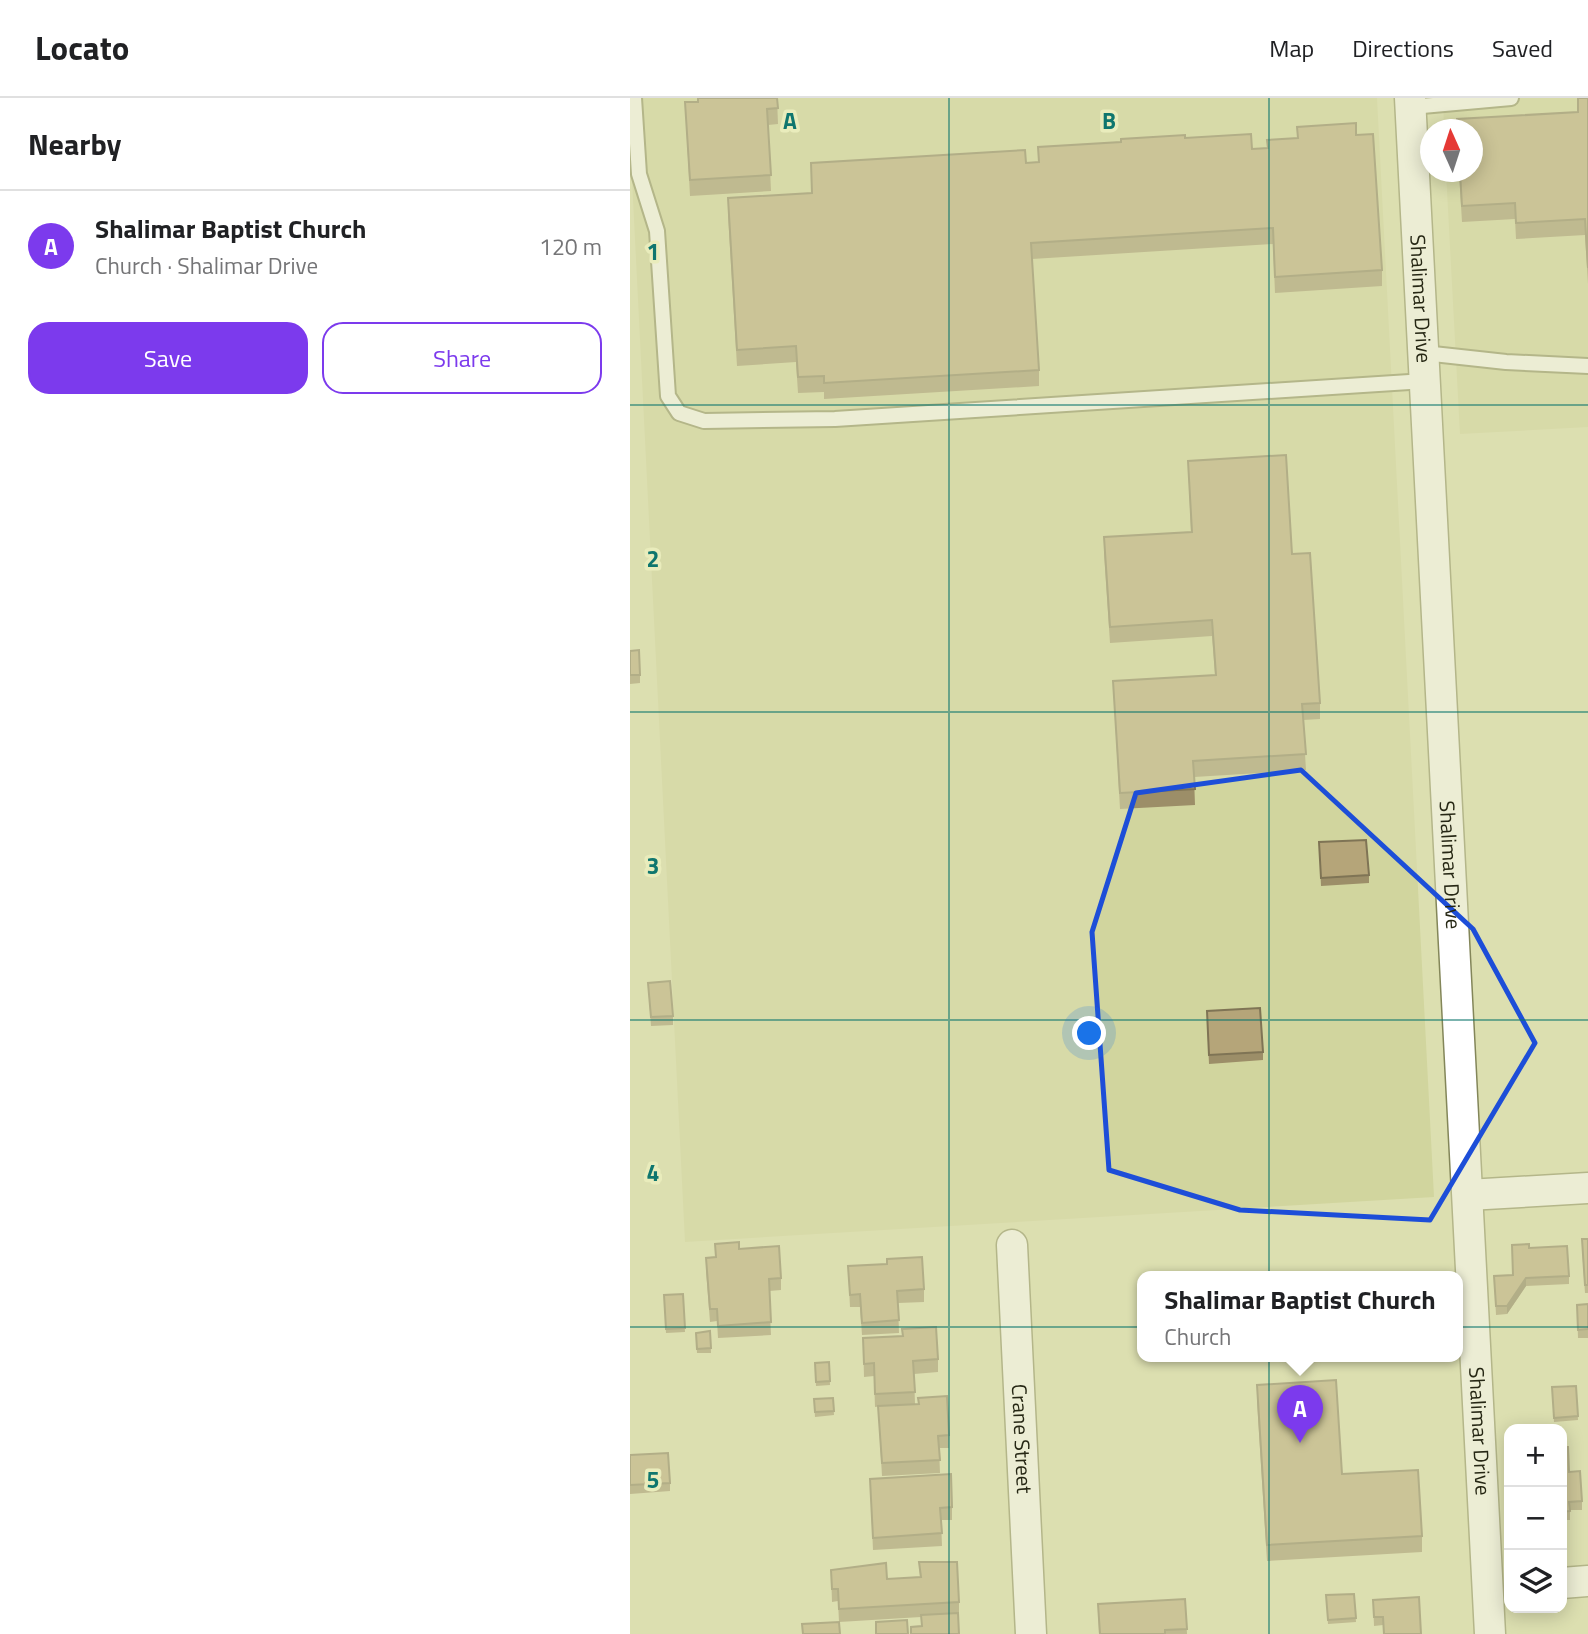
<!DOCTYPE html>
<html lang="en">
<head>
<meta charset="utf-8">
<style>
  :root { --surface:#fff; --page:#f2f2f2; --text:#202124; --muted:#757577; --line:#e0e0e0; --accent:#7c3aed }
  body { margin:0; font-family:"Titillium Web",sans-serif; background:var(--page); color:var(--text) }
  .controls { position:absolute; right:21px; bottom:21px; display:grid; overflow:hidden; border-radius:14px; box-shadow:0 4px 18px #0003 }
  .controls button { width:63px; height:63px; display:grid; place-items:center; padding:0; border:0; border-bottom:2px solid var(--line); background:var(--surface); color:var(--text); font:35px sans-serif }
  .compass { position:absolute; left:790px; top:21px; width:63px; height:63px; border-radius:50%; background:var(--surface); box-shadow:0 4px 18px #0003; rotate:357deg }
  .you { position:absolute; left:460px; top:936px; width:24px; height:24px; margin:-18px; border:5px solid #fff; border-radius:50%; background:#1a73e8; box-shadow:0 0 0 10px #1a73e833 }
  .badge { display:grid; place-items:center; width:46px; height:46px; border-radius:50%; background:var(--accent); color:#fff; font-size:23px; font-weight:700 }
  .pin { position:absolute; translate:-50% -58px; filter:drop-shadow(0 2px 4px #0008) }
  .pin::after { content:''; position:absolute; top:37px; width:24px; height:21px; background:inherit; clip-path:polygon(0 0,100% 0,50% 100%) }
  .popup { position:absolute; left:507px; top:1173px; width:326px; height:91px; box-sizing:border-box; display:grid; place-content:center; border-radius:14px; background:var(--surface); filter:drop-shadow(0 2px 5px #0005); font-size:23px; white-space:nowrap; color:var(--muted) }
  .popup b { font-size:26px; color:var(--text) }
  .popup::after { content:''; position:absolute; left:50%; top:100%; margin-left:-14px; border:14px solid transparent; border-top-color:var(--surface) }
  .list { margin:0; padding:0; list-style:none }
  h2 { display:flex; justify-content:space-between; align-items:center; height:91px; margin:0; padding:0 28px; font-size:30px }
  h2 small { font-size:23px; font-weight:400; color:var(--muted) }
  .list li { display:grid; grid-template-columns:46px 1fr auto; gap:21px; align-items:center; box-sizing:border-box; height:112px; padding:0 28px; border-top:2px solid var(--line) }
  .list b { display:block; font-size:26px; white-space:nowrap }
  .list p { margin:0; font-size:23px; white-space:nowrap; color:var(--muted) }
  .list em { font-size:23px; font-style:normal; color:var(--muted) }
  .actions { display:flex; gap:14px; padding:21px 28px }
  .actions a { flex:1; padding:16px 0; border:2px solid var(--accent); border-radius:21px; text-align:center; font-size:24px; color:var(--accent) }
  .actions .main { background:var(--accent); color:#fff }
  .icon { flex:none; width:38px; height:38px; fill:none; stroke:currentColor; stroke-width:2; stroke-linecap:round; stroke-linejoin:round }
  .map { position:relative; flex:none; width:958px; height:1536px; overflow:hidden }
  header { display:flex; align-items:center; gap:42px; box-sizing:border-box; height:98px; padding:0 35px; background:var(--surface); border-bottom:2px solid var(--line) }
  header strong { font-size:33px }
  nav { display:flex; gap:38px; margin-inline-start:auto; font-size:24px }
  main { display:flex }
  aside { flex:1; background:var(--surface) }
  .map>svg:first-child { display:block }
  .built { fill:#d1d59e }
  .lines { fill:none; stroke-linecap:round; stroke-linejoin:round }
  .service-casing { stroke:#838659; stroke-width:18 }
  .minor-casing { stroke:#838659; stroke-width:33 }
  .service { stroke:#fff; stroke-width:14 }
  .minor { stroke:#fff; stroke-width:30 }
  .wall { fill:#9c8e68 }
  .shaded-wall { fill:#7f7455 }
  .building { fill:#b5a579; stroke:#7f7455; stroke-width:2 }
  .marked { fill:none; stroke:#1d4ed8; stroke-width:5; stroke-linejoin:round }
  .grid { fill:none; stroke:#0f766e; stroke-width:2; stroke-opacity:0.55 }
  .labels { text-anchor:middle; stroke-width:7; stroke-linejoin:round; paint-order:stroke }
  .street-label { font-size:21px; fill:#262714; stroke:#e9ecbc }
  .grid-label { font-size:23px; text-anchor:middle; font-weight:bold; fill:#0f766e; stroke:#e9ecbc; stroke-width:7; stroke-linejoin:round; paint-order:stroke }
</style>
</head>
<body>
<header>
<strong>Locato</strong>
<nav><a>Map</a><a>Directions</a><a>Saved</a></nav>
</header>
<main>
<aside>
<h2>Nearby<small></small></h2>
<ul class="list">
<li><span class="badge">A</span><div><b>Shalimar Baptist Church</b><p>Church · Shalimar Drive</p></div><em>120 m</em></li>
</ul>
<div class="actions"><a class="main">Save</a><a>Share</a></div>
</aside>
<div class="map">
<svg width="958" height="1536" viewBox="0 0 958 1536">
  <rect width="100%" height="100%" fill="#dcdfb0"/>
  <!-- built -->
  <path class="built" d="M0 0H747L804 1099 55 1144 0 41Z
    M813 0H958V329L830 336 816 74H842V32L814 31Z"/>
  <g class="lines">
    <defs>
      <path id="service" d="M4 0 9 76 27 133 38 298 49 315 74 323 205 321 795 283
        M781 9 881 0
        M794 255 876 264 958 268"/>
      <g id="minor">
        <path id="s1" d="M780 0 860 1536"/>
        <path d="M838 1097 958 1090"/>
        <path id="s2" d="M382 1147 401 1536"/>
        <path d="M932 1485 958 1483"/>
      </g>
    </defs>
    <!-- service casing -->
    <use href="#service" class="service-casing"/>
    <!-- minor casing -->
    <use href="#minor" class="minor-casing"/>
    <!-- service -->
    <use href="#service" class="service"/>
    <!-- minor -->
    <use href="#minor" class="minor"/>
  </g>
  <!-- wall -->
  <path class="wall" d="M67 0H147L148 26 138 27 141 93 60 98 55 4H67Z
    M948 0H958V186L955 137 886 141 885 121 832 124 829 74H843V32H827V21L948 14Z
    M667 29 726 37 752 172V188L645 195 643 146 402 161 409 272V288L194 301V294L168 295 166 264 107 268 98 116V100L182 95 181 65 408 64V49L555 40 622 51 637 50 667 40Z
    M558 363 662 456 690 605V621L673 622 676 672 564 679 565 707 490 711 483 583 585 577 582 538 480 545 474 455V439L561 434Z
    M0 553 10 577V585L0 586Z
    M689 744 739 777V785L691 788Z
    M18 885 43 918V927L21 928Z
    M577 922 633 954V962L579 966Z
    M958 1141V1195H955L952 1150Z
    M85 1146 151 1180V1192L139 1193 141 1237 88 1240 87 1223 80 1224 76 1172V1160H85Z
    M899 1150 939 1178V1186L896 1188 877 1216 866 1217 864 1178 883 1177Z
    M257 1166 294 1191V1204L268 1205 269 1235 232 1237 230 1209H220L218 1168Z
    M53 1196 55 1234 36 1235 34 1197Z
    M958 1206V1240H948L947 1207Z
    M272 1231 308 1261V1274L284 1276 285 1306 319 1337V1350H309L310 1375 252 1378 248 1308H254L245 1309 244 1278 234 1279 233 1240 272 1238Z
    M80 1233 81 1255H67L66 1235Z
    M199 1264 200 1287 186 1288 185 1265Z
    M627 1287 712 1376 792 1438V1454L637 1463 627 1303Z
    M946 1288 948 1322 924 1324 922 1289Z
    M203 1300 204 1317 185 1319 184 1301Z
    M932 1349 939 1374 952 1403V1412H940V1422H932Z
    M0 1357 40 1385V1393L0 1396Z
    M240 1381 322 1409V1422H311L312 1448 243 1452Z
    M289 1464 329 1504V1516L291 1528V1519L209 1524 208 1503 202 1504 201 1472 257 1481 290 1479Z
    M724 1496 726 1524 698 1526 696 1497Z
    M555 1501 557 1536H469L468 1506Z
    M743 1502 791 1536H754L753 1527 744 1528Z"/>
  <!-- shaded-wall -->
  <path class="shaded-wall" d="M896 1180V1188L877 1216V1208Z"/>
  <!-- building -->
  <path class="building" d="M68 0H147L148 10 137 11 141 77 60 82 55 4H68Z
    M948 0H958V170L955 121 886 125 885 105 832 108 830 74H843V32H828L827 21 948 14Z
    M726 25V37L743 36 752 172 645 179 643 130 401 145 409 272 194 285V278L168 279 166 248 107 252 98 100 182 95 181 65 395 52 396 65 409 64 408 49 491 44V41L555 37V40L621 36 622 51 638 50 637 42 668 40 667 29Z
    M656 357 662 456 680 455 690 605 672 606 676 656 563 663 565 691 490 695 483 583 586 577 582 522 480 529 474 439 562 434 558 363Z
    M9 552 10 577H0V553Z
    M736 742 739 777 691 780 689 744Z
    M40 883 43 918 21 919 18 885Z
    M630 910 633 954 579 957 577 913Z
    M952 1141H958V1187H955Z
    M109 1144V1151L149 1148 151 1180 139 1181 141 1224 88 1228 87 1211H80L76 1160 86 1159 85 1146Z
    M899 1146V1150L937 1148 939 1178 896 1180 877 1208H866L864 1178 883 1177 882 1147Z
    M292 1159 294 1191 267 1193 269 1222 232 1225 230 1196 220 1197 218 1168 257 1166V1161Z
    M53 1196 55 1230 36 1231 34 1197Z
    M958 1206V1231L948 1232 947 1207Z
    M306 1229 308 1261 283 1263 285 1294 245 1296 244 1265 234 1266 233 1240 273 1238 272 1231Z
    M80 1233 81 1250 67 1251 66 1235Z
    M199 1264 200 1283 186 1284 185 1265Z
    M706 1282 712 1376 788 1372 792 1438 637 1447 627 1287Z
    M946 1288 948 1318 924 1320 922 1289Z
    M317 1298 319 1337 308 1338 310 1362 252 1365 248 1308 289 1306 288 1300Z
    M203 1300 204 1313 185 1314 184 1301Z
    M932 1349H938L939 1374 950 1373 952 1403 939 1404 940 1413 932 1414Z
    M38 1355 40 1385 0 1387V1357Z
    M321 1376 322 1409 310 1410 312 1435 243 1440 240 1381Z
    M289 1464H327L329 1504 209 1511 208 1491H202L201 1472 256 1465 257 1481 291 1479Z
    M724 1496 726 1520 698 1522 696 1497Z
    M789 1499 791 1536H754L753 1519H744L743 1502Z
    M555 1501 557 1531 535 1532V1536H470L468 1506Z
    M328 1515 329 1536H281V1529L292 1528 291 1517Z
    M277 1522 278 1536H246V1524Z
    M209 1524 210 1536H173L172 1526Z"/>
  <!-- marked area -->
  <path d="M0 0H958V1536H0ZM671 672 843 831 905 945 800 1122 610 1112 479 1072 462 834 506 695Z" fill="#dcdfb0" fill-opacity=".55" fill-rule="evenodd"/>
  <path class="marked" d="M671 672 843 831 905 945 800 1122 610 1112 479 1072 462 834 506 695Z"/>
  <!-- grid -->
  <path class="grid" d="M319 0V1536M639 0V1536M0 307H958M0 614H958M0 922H958M0 1229H958"/>
  <g class="labels">
    <!-- street labels -->
    <g class="street-label">
      <text dy="7" stroke="none"><textPath href="#s1" startOffset="201">Shalimar Drive</textPath></text>
      <text dy="7" stroke="none"><textPath href="#s1" startOffset="768">Shalimar Drive</textPath></text>
      <text dy="7" stroke="none"><textPath href="#s1" startOffset="1335">Shalimar Drive</textPath></text>
      <text dy="7" stroke="none"><textPath href="#s2" startOffset="194">Crane Street</textPath></text>
    </g>
  </g>
  <g class="grid-label">
    <text x="160" y="31">A</text>
    <text x="479" y="31">B</text>
    <text x="23" y="162">1</text>
    <text x="23" y="469">2</text>
    <text x="23" y="776">3</text>
    <text x="23" y="1083">4</text>
    <text x="23" y="1390">5</text>
  </g>
</svg>
<div class="controls">
<button>+</button>
<button>−</button>
<button><svg class="icon" aria-label="layers" viewBox="0 0 24 24"><path d="M12 4l9 5-9 5-9-5zM3 14l9 5 9-5"/></svg></button>
</div>
<svg class="compass" viewBox="-18 -18 36 36"><path d="M0-13l5 13h-10z" fill="#e53935"/><path d="M0 13l5-13h-10z" fill="#757577"/></svg>
<div class="you"></div>
<div class="pin badge" style="left:670px;top:1345px">A</div>
<div class="popup"><b>Shalimar Baptist Church</b>Church</div>
</div>
</main>
</body>
</html>
